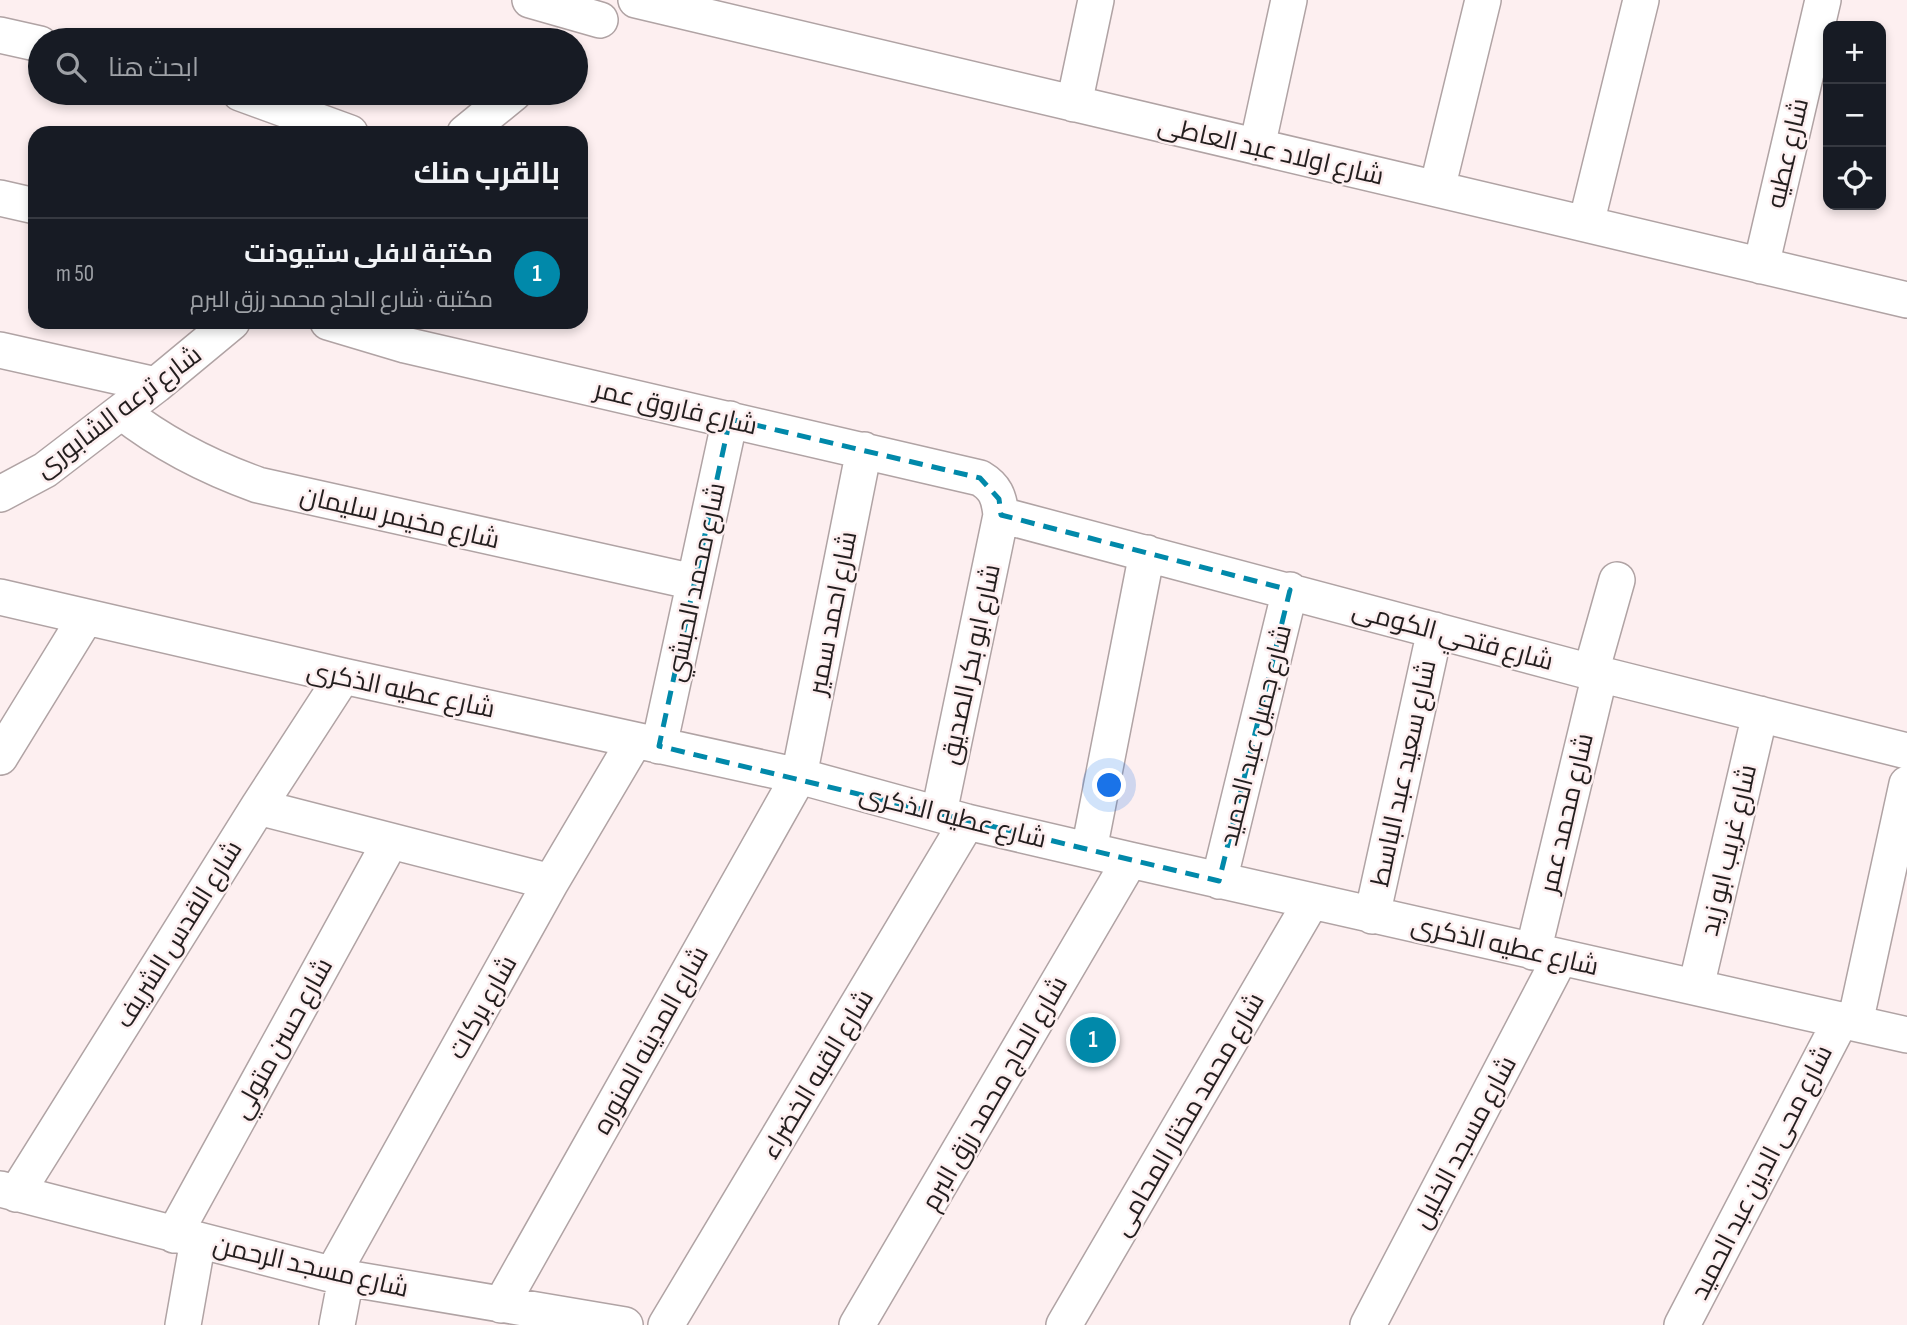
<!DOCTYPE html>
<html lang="ar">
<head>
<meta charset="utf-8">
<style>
  :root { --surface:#171b24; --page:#242831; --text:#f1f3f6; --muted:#9ea1a6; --line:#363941; --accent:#0189aa }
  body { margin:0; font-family:"Sofia Sans Condensed",Cairo,sans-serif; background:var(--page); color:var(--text); direction:rtl }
  .controls { position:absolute; right:21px; top:21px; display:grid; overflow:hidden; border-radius:14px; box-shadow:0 4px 10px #0003 }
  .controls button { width:63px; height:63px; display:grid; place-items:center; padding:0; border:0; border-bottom:2px solid var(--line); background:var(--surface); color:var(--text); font:35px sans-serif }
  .you { position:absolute; left:1110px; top:786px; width:24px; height:24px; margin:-18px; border:5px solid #fff; border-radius:50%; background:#1a73e8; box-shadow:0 0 0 10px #1a73e833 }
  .badge { display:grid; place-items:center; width:46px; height:46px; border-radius:50%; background:var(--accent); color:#fff; font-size:23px; font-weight:700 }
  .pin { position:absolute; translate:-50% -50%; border:4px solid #fff; box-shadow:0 2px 7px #0006 }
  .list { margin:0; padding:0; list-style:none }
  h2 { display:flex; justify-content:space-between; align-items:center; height:91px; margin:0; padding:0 28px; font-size:30px }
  h2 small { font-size:23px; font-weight:400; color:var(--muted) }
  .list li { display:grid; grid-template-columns:46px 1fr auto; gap:21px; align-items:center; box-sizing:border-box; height:112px; padding:0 28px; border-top:2px solid var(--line) }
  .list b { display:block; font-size:26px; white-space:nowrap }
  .list p { margin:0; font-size:23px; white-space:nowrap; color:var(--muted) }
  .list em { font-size:23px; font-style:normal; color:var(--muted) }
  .icon { flex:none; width:38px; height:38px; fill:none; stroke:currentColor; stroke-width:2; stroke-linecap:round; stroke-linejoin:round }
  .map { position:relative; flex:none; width:1907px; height:1325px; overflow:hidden; direction:ltr }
  .search { position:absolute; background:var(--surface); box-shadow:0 4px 10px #0003; left:28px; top:28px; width:560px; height:77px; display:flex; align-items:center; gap:18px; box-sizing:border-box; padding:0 24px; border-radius:38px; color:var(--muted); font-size:26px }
  .panel { position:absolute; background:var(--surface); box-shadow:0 4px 10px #0003; left:28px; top:126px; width:560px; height:203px; border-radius:21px; direction:rtl }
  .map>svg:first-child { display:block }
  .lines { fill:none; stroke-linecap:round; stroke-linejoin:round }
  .street-casing { stroke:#b0a3a4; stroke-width:38 }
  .street { stroke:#fff; stroke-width:35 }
  .marked { fill:none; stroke:#0189aa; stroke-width:5; stroke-dasharray:14 9; stroke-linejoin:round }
  .labels { text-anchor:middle; stroke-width:5; stroke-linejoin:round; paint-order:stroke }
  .street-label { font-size:26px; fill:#231e1e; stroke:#fdeff0 }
</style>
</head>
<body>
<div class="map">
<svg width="1907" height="1325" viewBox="0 0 1907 1325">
  <rect width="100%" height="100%" fill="#fdeff0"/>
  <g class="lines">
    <defs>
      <path id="street" d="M530 0 600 20
        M636 0 1907 300
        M0 35 40 44
        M240 93 350 133
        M1074 104 1096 0
        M465 133 514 93
        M1257 147 1289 0
        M1437 189 1483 0
        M0 198 35 206
        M1586 224 1641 0
        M1761 266 1823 0
        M328 322 405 345 980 478C995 487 999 496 1001 515L939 813
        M0 350 156 385
        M122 412C164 445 208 467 258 485L694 582
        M0 494 45 470 156 385 232 322
        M1001 515 1591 672 1907 751
        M0 597 343 676 799 776 967 822 1130 860 1907 1035
        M1591 672 1617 580
        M659 746 730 419
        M0 757 86 617
        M258 807 551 882
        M1089 850 1147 553
        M1219 881 1290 590
        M1372 916 1435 630
        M1533 952 1600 674
        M1696 987 1760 714
        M1855 1023 1907 784
        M0 1189 346 1278 625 1325
        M16 1194 258 807 343 676
        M174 1235 390 842
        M332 1275 551 882 635 740
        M501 1305 799 776 864 450
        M183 1325 198 1240
        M337 1325 346 1278
        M666 1325 967 822
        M857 1325 1130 860
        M1064 1325 1311 902
        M1368 1325 1560 958
        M1682 1325 1841 1020"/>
    </defs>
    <!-- street casing -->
    <use href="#street" class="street-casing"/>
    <!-- street -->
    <use href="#street" class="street"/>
  </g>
  <!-- marked area -->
  <path class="marked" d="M730 419 980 478 999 499 1001 515 1290 590 1219 881 659 746Z"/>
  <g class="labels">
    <!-- street labels -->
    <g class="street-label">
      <text transform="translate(1271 150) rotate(13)" y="9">شارع اولاد عبد العاطى</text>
      <text transform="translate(1787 153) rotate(-77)" y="9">شارع عطيه</text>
      <text transform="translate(676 407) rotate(13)" y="9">شارع فاروق عمر</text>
      <text transform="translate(118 411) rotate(-37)" y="9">شارع ترعه الشابورى</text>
      <text transform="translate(400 517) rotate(13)" y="9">شارع مخيمر سليمان</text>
      <text transform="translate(695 582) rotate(-78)" y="9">شارع محمد الحبشي</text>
      <text transform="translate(832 613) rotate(-79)" y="9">شارع احمد سمير</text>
      <text transform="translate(1453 635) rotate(15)" y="9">شارع فتحي الكومى</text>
      <text transform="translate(970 664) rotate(-78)" y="9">شارع ابو بكر الصديق</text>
      <text transform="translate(401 689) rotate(12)" y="9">شارع عطيه الذكرى</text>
      <text transform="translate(1255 735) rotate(-76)" y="9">شارع جميل عبد الحميد</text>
      <text transform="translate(1403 773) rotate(-78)" y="9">شارع سعيد عبد الباسط</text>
      <text transform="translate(1566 813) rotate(-77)" y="9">شارع محمد عمر</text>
      <text transform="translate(953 816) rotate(14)" y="9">شارع عطيه الذكرى</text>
      <text transform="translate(1728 850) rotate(-77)" y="9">شارع غريب ابو زيد</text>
      <text transform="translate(178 934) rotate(-58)" y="9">شارع القدس الشريف</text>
      <text transform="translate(1505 945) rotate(13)" y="9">شارع عطيه الذكرى</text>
      <text transform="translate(482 1007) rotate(-61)" y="9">شارع بركات</text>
      <text transform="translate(282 1038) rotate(-61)" y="9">شارع حسن متولي</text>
      <text transform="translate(650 1040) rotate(-61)" y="9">شارع المدينه المنوره</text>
      <text transform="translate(817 1074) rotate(-59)" y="9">شارع القبه الخضراء</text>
      <text transform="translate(994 1093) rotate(-60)" y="9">شارع الحاج محمد رزق البرم</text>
      <text transform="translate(1188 1114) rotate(-60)" y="9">شارع محمد مختار المحامى</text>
      <text transform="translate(1464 1142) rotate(-62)" y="9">شارع مسجد الخليل</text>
      <text transform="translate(1761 1172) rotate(-63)" y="9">شارع محى الدين عبد الحميد</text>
      <text transform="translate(311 1266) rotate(13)" y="9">شارع مسجد الرحمن</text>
    </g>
  </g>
</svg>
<div class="controls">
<button>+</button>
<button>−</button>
<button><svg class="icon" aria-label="locate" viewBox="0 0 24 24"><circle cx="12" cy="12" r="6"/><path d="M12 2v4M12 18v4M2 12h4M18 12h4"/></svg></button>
</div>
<div class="you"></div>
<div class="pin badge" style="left:1093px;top:1040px">1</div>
<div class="search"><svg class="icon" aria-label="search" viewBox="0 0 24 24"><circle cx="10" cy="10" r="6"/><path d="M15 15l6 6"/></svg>ابحث هنا</div>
<section class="panel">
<h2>بالقرب منك<small></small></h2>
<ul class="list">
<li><span class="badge">1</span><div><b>مكتبة لافلى ستيودنت</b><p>مكتبة · شارع الحاج محمد رزق البرم</p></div><em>50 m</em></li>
</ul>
</section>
</div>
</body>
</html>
